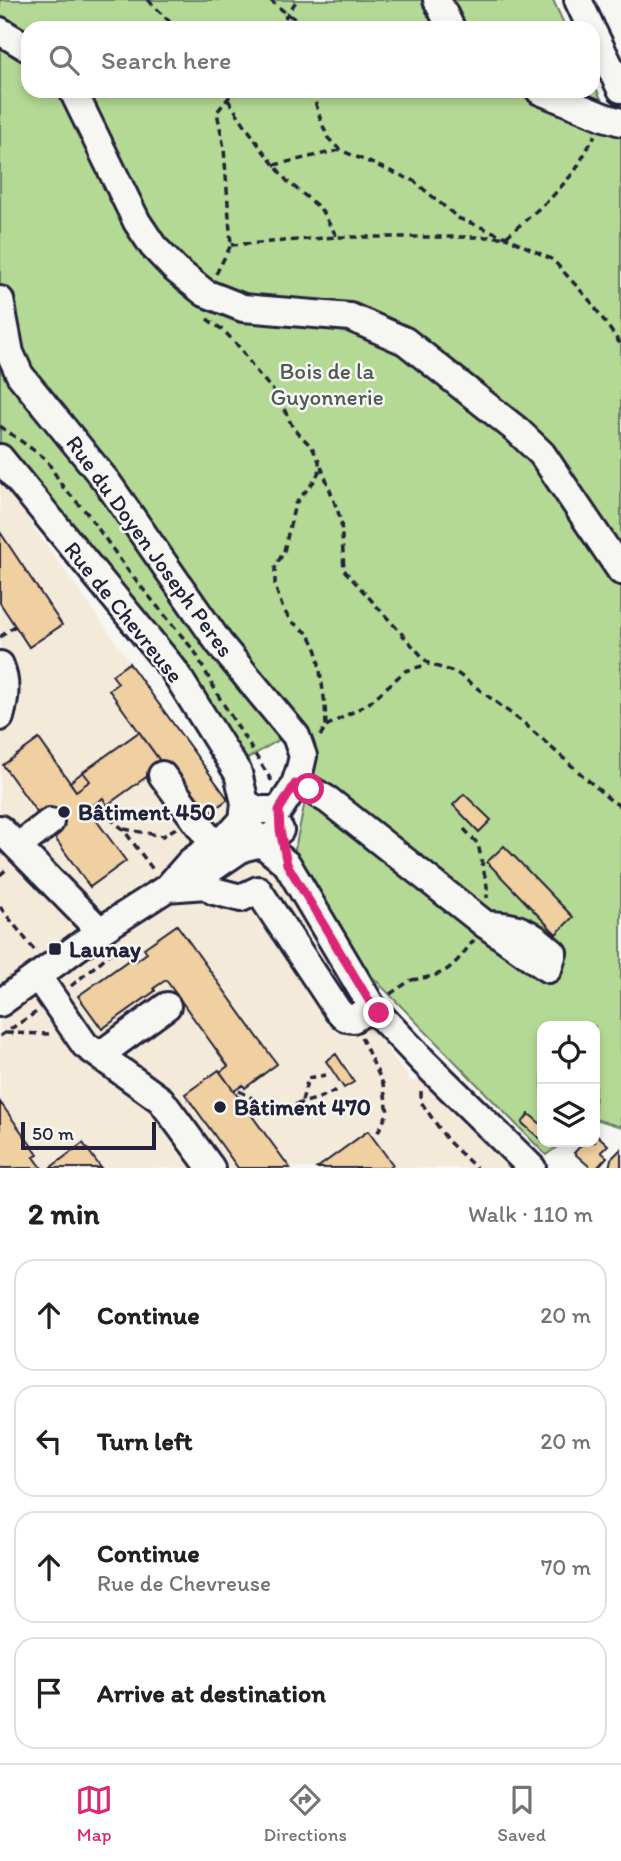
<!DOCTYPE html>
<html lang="en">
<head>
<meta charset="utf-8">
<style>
  :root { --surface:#fff; --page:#f2f2f2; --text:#202124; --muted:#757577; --line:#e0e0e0; --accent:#db2777 }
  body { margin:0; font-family:Itim,sans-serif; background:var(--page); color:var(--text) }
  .controls { position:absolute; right:21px; bottom:21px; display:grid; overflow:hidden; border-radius:14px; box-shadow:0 4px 10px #0003 }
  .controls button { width:63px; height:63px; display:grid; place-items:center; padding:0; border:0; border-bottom:2px solid var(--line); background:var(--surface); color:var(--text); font:35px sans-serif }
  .scale { position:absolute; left:21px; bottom:18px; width:135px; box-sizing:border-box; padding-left:7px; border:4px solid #22223b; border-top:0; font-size:19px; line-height:24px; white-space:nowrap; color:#22223b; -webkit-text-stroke:5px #f6f6f2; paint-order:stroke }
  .stop { position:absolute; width:21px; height:21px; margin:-16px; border:5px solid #db2777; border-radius:50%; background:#fff }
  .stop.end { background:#db2777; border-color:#fff; box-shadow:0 2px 7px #0008 }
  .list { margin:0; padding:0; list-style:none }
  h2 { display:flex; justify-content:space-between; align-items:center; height:91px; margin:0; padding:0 28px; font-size:30px }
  h2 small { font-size:23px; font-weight:400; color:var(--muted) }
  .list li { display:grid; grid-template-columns:46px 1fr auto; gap:21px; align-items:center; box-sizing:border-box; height:112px; margin:0 14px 14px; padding:0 14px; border:2px solid var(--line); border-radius:21px }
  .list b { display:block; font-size:26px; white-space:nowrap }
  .list p { margin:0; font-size:23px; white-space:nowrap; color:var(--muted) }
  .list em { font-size:23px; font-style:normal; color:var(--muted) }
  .icon { flex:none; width:38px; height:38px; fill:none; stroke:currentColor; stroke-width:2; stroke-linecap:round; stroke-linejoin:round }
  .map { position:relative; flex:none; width:621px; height:1168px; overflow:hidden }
  .search { position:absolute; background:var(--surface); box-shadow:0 4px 10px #0003; left:21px; right:21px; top:21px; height:77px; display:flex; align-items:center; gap:18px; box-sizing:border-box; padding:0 24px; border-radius:21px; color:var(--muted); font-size:26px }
  .sheet { height:595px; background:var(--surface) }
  nav { display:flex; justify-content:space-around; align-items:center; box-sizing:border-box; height:98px; border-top:2px solid var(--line); background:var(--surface); font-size:19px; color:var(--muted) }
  nav a { display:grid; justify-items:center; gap:4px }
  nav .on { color:var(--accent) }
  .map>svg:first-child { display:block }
  .built { fill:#f4eada }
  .green { fill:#b4d994; stroke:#6b7e68; stroke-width:2 }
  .building { fill:#f0cfa1; stroke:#22223b; stroke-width:2 }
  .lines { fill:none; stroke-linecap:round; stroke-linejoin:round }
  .minor-casing { stroke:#22223b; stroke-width:32 }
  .path { stroke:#22223b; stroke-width:3.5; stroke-dasharray:7 5; stroke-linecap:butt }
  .minor { stroke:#f6f6f2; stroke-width:26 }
  .route { stroke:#db2777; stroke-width:9 }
  .poi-dot { fill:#22223b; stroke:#f6f6f2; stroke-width:2.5 }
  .labels { text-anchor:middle; stroke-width:5; stroke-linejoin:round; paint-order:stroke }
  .park-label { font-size:23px; fill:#4e5956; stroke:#f6f6f2 }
  .street-label { font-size:23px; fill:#22223b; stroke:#f6f6f2 }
  .poi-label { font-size:23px; font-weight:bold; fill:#22223b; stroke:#f6f6f2; text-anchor:start }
</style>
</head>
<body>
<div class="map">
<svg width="621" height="1168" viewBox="0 0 621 1168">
  <rect width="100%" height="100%" fill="#f6f6f2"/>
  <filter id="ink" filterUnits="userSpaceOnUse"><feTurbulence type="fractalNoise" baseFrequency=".0143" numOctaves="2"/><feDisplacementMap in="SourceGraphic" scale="14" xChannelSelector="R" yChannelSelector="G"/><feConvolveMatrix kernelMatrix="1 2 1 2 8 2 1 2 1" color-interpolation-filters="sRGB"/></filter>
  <g filter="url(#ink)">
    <!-- built -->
    <path class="built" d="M0 480 233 806 367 1023 411 1081H428L512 1168H0Z"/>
    <!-- green -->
    <path class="green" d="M0 0H553L566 28H28V91H593V82L607 112 621 104V1127L595 1119V1026H542V1142H564L546 1155 355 959 294 854 309 782 289 734 245 760 0 452Z"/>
    <!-- building -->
    <path class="building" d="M0 532 62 625 29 647 0 603Z
      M129 663 228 799 211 812 206 805 197 812 109 690 118 683 112 675Z
      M139 732 163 765 107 805 103 798 88 809 126 861 90 887 3 765 39 739 76 791 90 781 83 772Z
      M83 772 90 781 76 791 70 782Z
      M464 794 491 820 479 832 453 805Z
      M103 798 107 805 93 815 88 809Z
      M504 846 573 917 556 934 487 862Z
      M177 925 277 1064 245 1088 243 1085 234 1091 220 1072 228 1066 166 980 154 988 155 991 102 1029 78 996 133 957 136 961 147 953 144 948Z
      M336 1054 354 1082 344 1088 326 1061Z
      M219 1070 236 1094 290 1168H238L185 1094Z
      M0 1102 38 1155 34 1157 42 1168H0Z
      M529 1114 542 1125V1135L539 1138 522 1123Z
      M368 1131 393 1165 388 1168H317Z
      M595 1133 608 1145 601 1152 607 1157 597 1168H591L574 1153 584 1142H595Z
      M83 1143 101 1168H50Z
      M621 1149V1168H609L611 1159Z"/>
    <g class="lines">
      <defs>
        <path id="minor" d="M437 0 451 28
          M578 0 591 28
          M0 31 28 48
          M593 32 621 89
          M73 91 137 222 153 246 175 269 205 293 243 308 350 317 405 341 517 430 542 454 621 571
          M540 91 604 117 621 122
          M0 300 10 353 20 375 107 482 219 643 296 736 303 756 300 769 294 787 279 810H258L245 803
          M0 458 173 669 238 773 245 803 243 820 261 843 287 864 372 1007 423 1061 532 1168
          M0 665C7 683 5 699 0 717
          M162 775 213 844
          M295 784 309 789 328 800 486 925 548 969 553 953C531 932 517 925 486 925
          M0 829 100 931
          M19 846 50 822
          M182 883 198 878 242 848 261 843 280 830
          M167 888 206 885 214 891 241 898 258 890 338 1011 346 1018 353 1019 372 1007
          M38 977 85 1045 161 1100 211 1168
          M0 1003 100 931 167 888 190 862 232 832 243 820
          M100 1055 167 1006"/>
      </defs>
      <!-- minor casing -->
      <use href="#minor" class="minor-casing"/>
      <!-- path -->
      <path class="path" d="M148 0 176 28
        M270 0 287 14 312 28
        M278 28 297 0
        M314 91V98L321 121 328 138 340 150 414 181 458 218 506 237 553 260 591 302 621 345
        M228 100 260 147 287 181 320 208 337 237
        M274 165 340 150
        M231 245 337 237H506L550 199 575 171 595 135
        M216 274 231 245 224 148 217 112 234 91
        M207 319 223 330 241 349 255 370 278 396 293 428 312 447 319 461V471L315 480 295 504 284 551 275 568V586L283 609 291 621 309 634 317 651 325 704 326 726 319 738
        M0 426 46 459 63 487 87 513 129 572 195 652 219 697 273 783
        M321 466 341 520 344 570 429 664 457 673 525 724 608 798 621 807
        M0 637 15 626
        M326 726 368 704 405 671 429 664
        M100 810 123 829 154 871
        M124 829 163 836 176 828
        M464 829 478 844 487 886V898
        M0 875 9 867
        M0 907 36 952
        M411 980C448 975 451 969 474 940
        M71 986 116 949
        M390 994 411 980
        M6 1033 53 1034
        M0 1036 38 1011
        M361 1037 383 1084 388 1112 377 1134
        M239 1091C248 1095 256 1101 265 1105 281 1111 322 1099 336 1090
        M421 1091V1102L448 1141 476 1168
        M302 1101 308 1078 326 1075"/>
      <!-- minor -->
      <use href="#minor" class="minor"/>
    </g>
  </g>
  <g class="lines" filter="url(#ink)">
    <!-- route -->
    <path class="route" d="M309 789 295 784 279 810 280 830 287 864 373 1007 379 1013"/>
  </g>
  <!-- markers -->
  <g class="poi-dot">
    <circle cx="64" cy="812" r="7"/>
    <rect x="48" y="942" width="14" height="14" rx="3.5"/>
    <circle cx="220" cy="1107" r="7"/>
  </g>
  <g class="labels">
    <!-- park labels -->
    <g class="park-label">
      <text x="327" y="379">Bois de la<tspan x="327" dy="26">Guyonnerie</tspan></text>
    </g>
    <!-- street labels -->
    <g class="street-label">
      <text transform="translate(150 546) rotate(54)" y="8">Rue du Doyen Joseph Peres</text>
      <text transform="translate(124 612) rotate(51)" y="8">Rue de Chevreuse</text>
    </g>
    <!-- poi labels -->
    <g class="poi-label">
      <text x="78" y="820">Bâtiment 450</text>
      <text x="69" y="957">Launay</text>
      <text x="234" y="1115">Bâtiment 470</text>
    </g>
  </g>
</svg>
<div class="controls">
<button><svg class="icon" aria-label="locate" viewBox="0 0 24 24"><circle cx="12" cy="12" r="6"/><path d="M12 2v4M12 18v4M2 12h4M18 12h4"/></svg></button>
<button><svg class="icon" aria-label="layers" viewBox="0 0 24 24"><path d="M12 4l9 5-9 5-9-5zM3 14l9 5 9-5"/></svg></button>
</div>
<div class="scale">50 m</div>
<div class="stop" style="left:309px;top:789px"></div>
<div class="stop end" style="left:379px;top:1013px"></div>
<div class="search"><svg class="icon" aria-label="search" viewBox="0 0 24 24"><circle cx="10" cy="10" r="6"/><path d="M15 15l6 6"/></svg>Search here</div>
</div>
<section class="sheet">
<h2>2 min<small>Walk · 110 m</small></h2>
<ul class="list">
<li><svg class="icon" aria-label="ahead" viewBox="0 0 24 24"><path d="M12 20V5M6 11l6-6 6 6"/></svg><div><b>Continue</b></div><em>20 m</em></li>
<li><svg class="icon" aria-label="left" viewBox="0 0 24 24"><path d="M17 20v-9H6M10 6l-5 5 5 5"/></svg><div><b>Turn left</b></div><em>20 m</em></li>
<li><svg class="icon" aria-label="ahead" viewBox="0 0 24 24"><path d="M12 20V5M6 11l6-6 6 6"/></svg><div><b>Continue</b><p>Rue de Chevreuse</p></div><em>70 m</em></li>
<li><svg class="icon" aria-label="arrive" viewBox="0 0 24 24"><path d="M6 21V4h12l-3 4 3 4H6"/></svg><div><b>Arrive at destination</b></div></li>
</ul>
</section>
<nav>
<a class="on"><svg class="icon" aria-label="map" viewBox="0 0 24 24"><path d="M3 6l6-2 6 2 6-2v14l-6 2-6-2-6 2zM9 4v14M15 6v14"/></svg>Map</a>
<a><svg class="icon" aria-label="directions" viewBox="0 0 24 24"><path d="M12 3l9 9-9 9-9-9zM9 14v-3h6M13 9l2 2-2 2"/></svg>Directions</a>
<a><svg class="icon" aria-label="saved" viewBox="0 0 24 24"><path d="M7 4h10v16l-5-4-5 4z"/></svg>Saved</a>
</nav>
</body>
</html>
